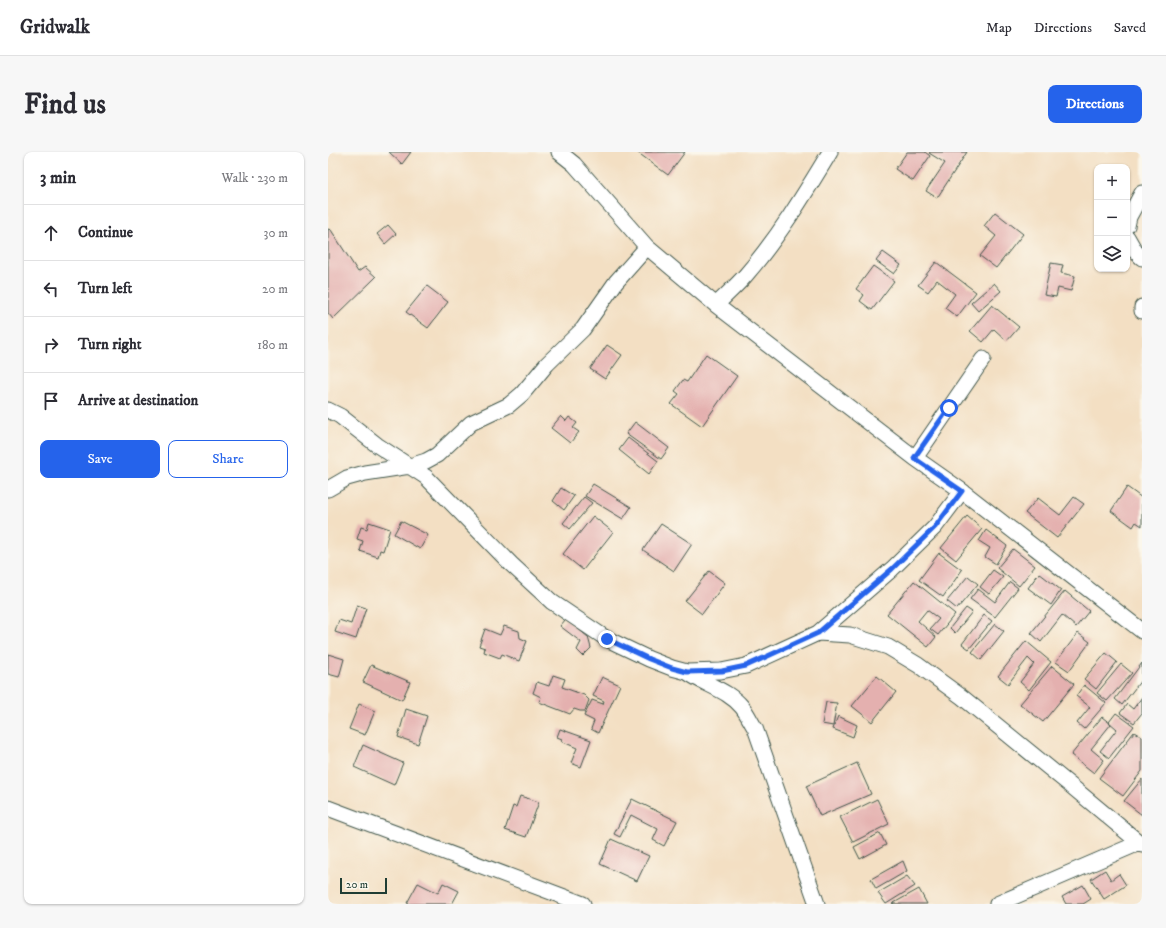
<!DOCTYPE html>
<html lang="en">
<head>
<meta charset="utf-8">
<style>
  :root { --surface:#fff; --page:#f7f7f7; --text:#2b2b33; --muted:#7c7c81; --line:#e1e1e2; --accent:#2563eb }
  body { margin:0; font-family:"IM FELL DW Pica",serif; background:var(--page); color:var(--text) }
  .controls { position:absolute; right:12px; top:12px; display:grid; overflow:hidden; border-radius:8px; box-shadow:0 1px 3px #0004 }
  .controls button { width:36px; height:36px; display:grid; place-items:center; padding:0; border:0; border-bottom:1px solid var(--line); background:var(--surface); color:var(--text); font:20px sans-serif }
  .scale { position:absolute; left:12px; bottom:10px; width:47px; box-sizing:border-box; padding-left:4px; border:2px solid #1f3d34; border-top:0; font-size:11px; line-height:14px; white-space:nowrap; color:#1f3d34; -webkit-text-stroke:3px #fbf7ec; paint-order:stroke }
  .stop { position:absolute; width:12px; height:12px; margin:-9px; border:3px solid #2563eb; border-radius:50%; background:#fff }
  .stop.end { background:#2563eb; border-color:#fff; box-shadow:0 1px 4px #0008 }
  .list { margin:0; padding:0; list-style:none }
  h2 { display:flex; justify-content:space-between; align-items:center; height:52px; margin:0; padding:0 16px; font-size:17px }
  h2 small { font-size:13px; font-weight:400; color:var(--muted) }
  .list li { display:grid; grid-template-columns:26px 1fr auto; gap:12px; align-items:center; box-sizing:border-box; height:56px; padding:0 16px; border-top:1px solid var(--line) }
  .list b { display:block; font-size:15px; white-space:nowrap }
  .list em { font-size:13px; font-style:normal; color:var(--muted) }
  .actions { display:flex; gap:8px; padding:12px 16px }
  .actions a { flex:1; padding:9px 0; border:1px solid var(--accent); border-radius:8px; text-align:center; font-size:14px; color:var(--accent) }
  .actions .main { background:var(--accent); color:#fff }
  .icon { flex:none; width:22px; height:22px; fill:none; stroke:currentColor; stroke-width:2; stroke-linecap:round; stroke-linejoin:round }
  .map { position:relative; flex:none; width:814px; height:752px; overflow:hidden; border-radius:8px }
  header { display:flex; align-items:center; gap:24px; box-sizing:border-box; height:56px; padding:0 20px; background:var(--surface); border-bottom:1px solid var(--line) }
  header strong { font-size:19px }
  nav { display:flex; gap:22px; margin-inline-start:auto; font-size:14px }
  .intro { display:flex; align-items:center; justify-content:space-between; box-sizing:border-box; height:96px; padding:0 24px }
  h1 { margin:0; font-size:28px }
  .button { padding:10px 18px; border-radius:8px; background:var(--accent); color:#fff; font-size:14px; font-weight:700 }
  main { display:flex; gap:24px; padding:0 24px }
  aside { flex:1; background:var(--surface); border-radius:8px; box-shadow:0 1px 3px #0004 }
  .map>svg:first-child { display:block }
  .building { fill:#e4b0af }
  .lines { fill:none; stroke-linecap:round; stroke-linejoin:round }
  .minor-casing { stroke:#3f5549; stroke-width:17 }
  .minor { stroke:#fff; stroke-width:15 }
  .route { stroke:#2563eb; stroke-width:5 }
</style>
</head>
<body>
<header>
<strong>Gridwalk</strong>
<nav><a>Map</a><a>Directions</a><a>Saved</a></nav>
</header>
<div class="intro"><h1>Find us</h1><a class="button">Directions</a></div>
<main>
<aside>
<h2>3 min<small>Walk · 230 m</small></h2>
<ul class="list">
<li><svg class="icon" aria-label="ahead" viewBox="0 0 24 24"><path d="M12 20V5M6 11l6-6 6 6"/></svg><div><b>Continue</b></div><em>30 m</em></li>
<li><svg class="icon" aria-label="left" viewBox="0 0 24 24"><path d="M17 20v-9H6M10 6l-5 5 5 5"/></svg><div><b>Turn left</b></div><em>20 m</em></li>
<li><svg class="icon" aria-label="right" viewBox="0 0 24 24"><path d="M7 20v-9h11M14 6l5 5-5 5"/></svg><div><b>Turn right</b></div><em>180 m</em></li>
<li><svg class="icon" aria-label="arrive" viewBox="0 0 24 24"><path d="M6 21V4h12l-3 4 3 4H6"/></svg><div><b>Arrive at destination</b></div></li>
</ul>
<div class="actions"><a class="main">Save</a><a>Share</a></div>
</aside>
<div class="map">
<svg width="814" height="752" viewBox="0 0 814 752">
  <rect width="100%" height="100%" fill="#fbf7ec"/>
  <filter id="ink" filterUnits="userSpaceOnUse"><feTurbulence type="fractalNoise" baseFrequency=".025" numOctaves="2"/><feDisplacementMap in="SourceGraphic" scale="8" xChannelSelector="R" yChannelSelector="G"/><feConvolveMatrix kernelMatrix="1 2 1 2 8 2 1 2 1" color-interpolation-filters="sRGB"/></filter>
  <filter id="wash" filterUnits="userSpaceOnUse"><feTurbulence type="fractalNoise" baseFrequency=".012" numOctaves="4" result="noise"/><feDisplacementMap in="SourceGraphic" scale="16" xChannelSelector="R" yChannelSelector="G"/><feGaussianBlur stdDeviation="0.9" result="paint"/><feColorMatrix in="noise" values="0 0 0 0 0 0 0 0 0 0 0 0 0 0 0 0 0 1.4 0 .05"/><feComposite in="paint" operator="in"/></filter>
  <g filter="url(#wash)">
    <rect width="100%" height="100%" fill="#f3dfc3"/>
    <g id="blocks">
      <!-- building -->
      <path class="building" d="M61 0H83L74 12Z
        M309 0H357L340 23Z
        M579 0H597L602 4 585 29 567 17Z
        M602 0H639L609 46 598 39 617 11 601 1Z
        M667 60 695 82 668 116 652 104 668 84 656 74Z
        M60 73 68 82 57 92 49 82Z
        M0 77 3 78 30 120 37 115 48 125 5 167 0 161Z
        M555 100 573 113 566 122 548 109Z
        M608 110 648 140 629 165 617 156 627 142 609 128 600 140 590 133Z
        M723 111 735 113 733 121 747 124 743 139 730 136 728 145 716 143Z
        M545 114 566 129 544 158 532 149 536 143 528 137Z
        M666 131 673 139 650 159 643 151Z
        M99 134 120 150 100 176 78 160Z
        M664 153 691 175 679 189 666 177 655 190 642 179Z
        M279 193 294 203 277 227 262 217Z
        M378 202 409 224 374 274 343 252 351 242 347 239 355 228 359 230Z
        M233 264 238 269 241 265 249 271 245 276 251 280 242 291 223 276Z
        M307 270 341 296 333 307 298 282Z
        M300 286 330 309 321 322 291 298Z
        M265 332 303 355 295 367 257 344Z
        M799 335 814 346V374L808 370 805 375 783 359Z
        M233 336 246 344 236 358 225 349Z
        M256 345 264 351 242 377 235 371Z
        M746 345 756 352 729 386 697 361 710 346 732 363Z
        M265 364 285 380 255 418 235 402Z
        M639 364 654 377 628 408 613 396Z
        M73 369 100 383 92 397 66 382Z
        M41 370 62 377 55 399 52 398 50 405 32 399 35 389 29 387 33 375 39 377Z
        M333 372 364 392 346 419 315 398Z
        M658 378 679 394 668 412 657 405 662 396 651 389Z
        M685 397 707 414 691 434 669 416Z
        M611 401 634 418 615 445 591 428Z
        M665 418 675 425 661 442 652 435Z
        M381 419 397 431 374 462 357 449Z
        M711 421 733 438 723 453 700 436Z
        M640 424 650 432 629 457 619 449Z
        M586 429 627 462 610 483 602 477 611 467 599 458 590 469 608 485 600 495 559 462Z
        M682 430 690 436 667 465 642 447 650 437 667 450Z
        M737 439 761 459 748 475 734 463 713 490 703 481Z
        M29 453 38 456 28 487 7 480 11 468 23 472Z
        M638 456 644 460 627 481 622 476Z
        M656 463 664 469 641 497 634 492Z
        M238 467 260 485 263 496 255 504 249 498 253 490 232 474Z
        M667 472 676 479 653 508 644 500Z
        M176 474 191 479 192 486 199 489 191 509 174 502 172 506 156 500 157 496 151 494 157 477 172 483Z
        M750 481 762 490 741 519 728 510Z
        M698 489 723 510 701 538 692 530 706 512 700 506 680 532 670 524Z
        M778 501 789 510 768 537 756 527Z
        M0 502 16 507 11 525 0 522Z
        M814 511V527L794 553 787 547Z
        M793 512 804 521 779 549 769 541Z
        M43 513 82 530 74 548 35 530Z
        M724 514 746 532 715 570 692 552Z
        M225 523 237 527 234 535 256 543 261 548 257 559H252L246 557 242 562 211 550 213 545 205 541 209 530 221 534Z
        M549 524 568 540 544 570 524 554Z
        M274 525 292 533 270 581 263 577 266 569 256 564 264 548 275 552 276 549 265 544Z
        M756 533 778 551 756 577 749 571 762 555 748 544Z
        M814 545V561L806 571 792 561 799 552 805 557Z
        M498 550 509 551 505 574 494 572Z
        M31 552 47 559 37 583 21 577Z
        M78 557 99 564 90 592 70 585Z
        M788 561 806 574 781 606 772 599 789 577 781 570Z
        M510 564 529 573 525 585 505 577Z
        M774 565 783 572 763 597 776 608 766 621 743 603Z
        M232 577 263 588 253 615 243 611 249 596 233 589 234 587 229 585Z
        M806 580 814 585V619L795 644 771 626Z
        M35 593 75 611 66 633 26 615Z
        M529 611 543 642 492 664 478 634Z
        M814 627V663L796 649Z
        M192 644 211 650 198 685 177 678 185 654 188 655Z
        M304 647 349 669 336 694 325 688 330 677 303 663 292 685 286 682Z
        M549 647 561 672 525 690 512 665Z
        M552 681 558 693 532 707 526 695Z
        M283 687 321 704 309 729 272 712Z
        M575 709 579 719 548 737 543 727Z
        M777 718 783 728 791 722 798 733 776 747 763 727Z
        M579 724 587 734 558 752 550 741Z
        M90 731 110 741 115 731 131 739 124 752H81L79 751Z
        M755 733 763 747 755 752H738L734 745Z
        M591 737 599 752H564Z"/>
    </g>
  </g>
  <g filter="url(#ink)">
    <use href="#blocks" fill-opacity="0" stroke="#3f5549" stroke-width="1"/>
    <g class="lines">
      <defs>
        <path id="minor" d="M231 0 246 12 319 95 388 153 587 306 634 339 814 479
          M799 74 801 65 814 41
          M799 85 807 99 814 106
          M388 153C398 143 408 134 417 124 450 86 476 43 502 0
          M814 155V159
          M0 258 12 264 49 293 98 325 183 412 224 450 279 487 321 507 344 516 359 520 393 519 418 514 490 481 564 417 607 375 634 339
          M587 306 655 207
          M0 337 19 326 37 321 82 314 98 309 109 303 143 271 181 253 194 242 219 212 255 177 288 130 319 95
          M490 481 522 483 560 495 590 513 634 545 742 633 814 693
          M359 520C377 533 400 538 414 555 419 561 423 570 427 576L489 752
          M0 656 255 752
          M669 752 811 691"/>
      </defs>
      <!-- minor casing -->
      <use href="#minor" class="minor-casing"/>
      <!-- minor -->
      <use href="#minor" class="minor"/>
    </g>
  </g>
  <g class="lines" filter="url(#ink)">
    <!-- route -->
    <path class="route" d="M279 487 321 507 344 516 359 520 394 519 418 514 490 481 564 417 607 375 634 339 586 306 621 256"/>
  </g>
</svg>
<div class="controls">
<button>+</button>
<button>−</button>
<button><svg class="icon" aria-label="layers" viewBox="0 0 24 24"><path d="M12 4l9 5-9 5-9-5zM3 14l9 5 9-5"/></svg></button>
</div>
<div class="scale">20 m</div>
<div class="stop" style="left:621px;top:256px"></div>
<div class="stop end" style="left:279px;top:487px"></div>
</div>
</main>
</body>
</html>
